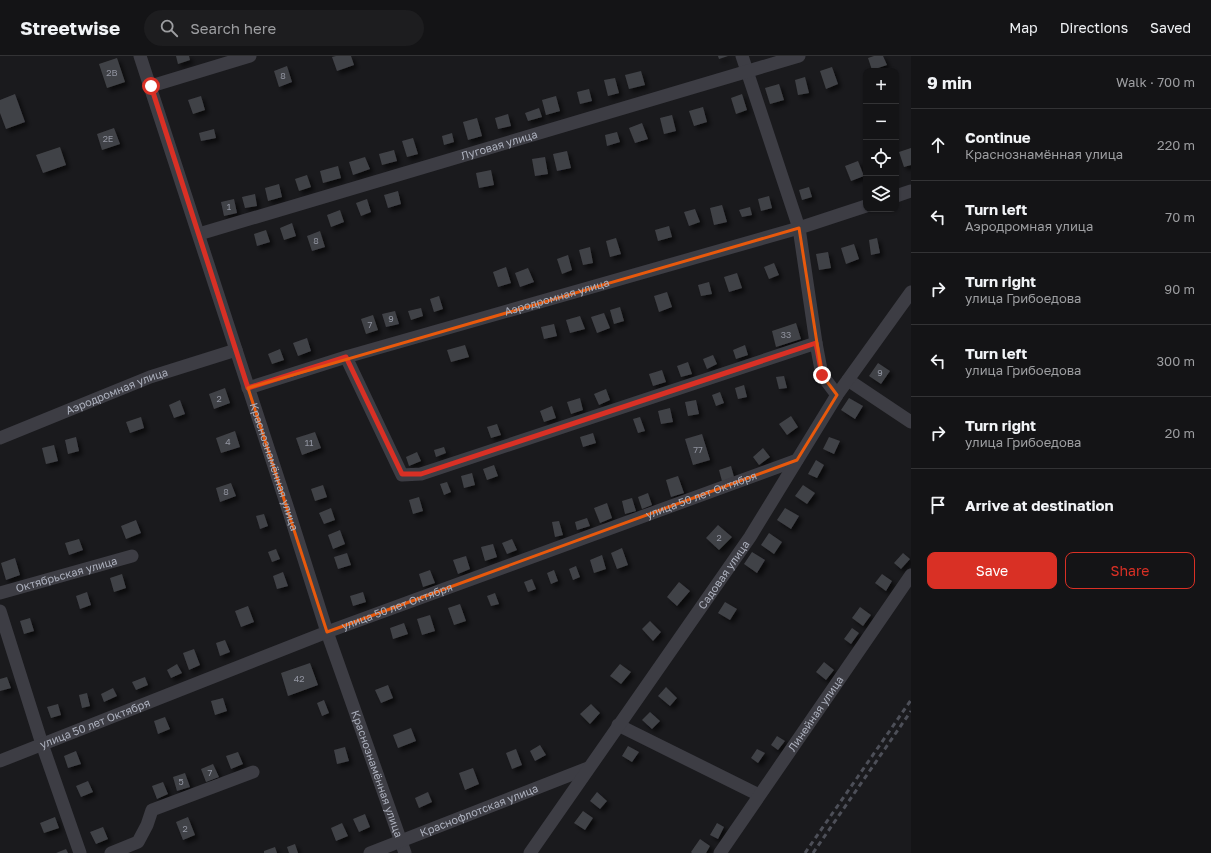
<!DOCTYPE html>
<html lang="en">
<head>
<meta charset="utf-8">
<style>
  :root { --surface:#141416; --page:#1d1d1f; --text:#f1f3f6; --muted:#9d9ea1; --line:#333335; --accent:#d93025 }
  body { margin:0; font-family:"Golos Text",sans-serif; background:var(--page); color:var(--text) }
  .controls { position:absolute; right:12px; top:12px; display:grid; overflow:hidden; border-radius:8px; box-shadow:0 1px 3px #0004 }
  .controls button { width:36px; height:36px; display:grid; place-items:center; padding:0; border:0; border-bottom:1px solid var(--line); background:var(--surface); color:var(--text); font:20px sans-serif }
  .stop { position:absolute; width:12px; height:12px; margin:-9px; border:3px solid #d93025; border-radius:50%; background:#fff }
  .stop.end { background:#d93025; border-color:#fff; box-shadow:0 1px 4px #0008 }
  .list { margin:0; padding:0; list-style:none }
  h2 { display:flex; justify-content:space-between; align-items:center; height:52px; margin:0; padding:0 16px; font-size:17px }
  h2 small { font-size:13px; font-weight:400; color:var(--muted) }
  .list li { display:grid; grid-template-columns:26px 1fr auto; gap:12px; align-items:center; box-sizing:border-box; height:72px; padding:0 16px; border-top:1px solid var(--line) }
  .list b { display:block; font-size:15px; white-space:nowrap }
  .list p { margin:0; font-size:13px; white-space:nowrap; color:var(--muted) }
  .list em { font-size:13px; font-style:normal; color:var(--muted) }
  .actions { display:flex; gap:8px; padding:12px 16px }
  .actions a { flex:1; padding:9px 0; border:1px solid var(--accent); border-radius:8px; text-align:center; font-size:14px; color:var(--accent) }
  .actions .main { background:var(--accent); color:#fff }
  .icon { flex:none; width:22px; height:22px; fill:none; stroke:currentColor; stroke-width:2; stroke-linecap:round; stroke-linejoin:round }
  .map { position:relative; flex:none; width:911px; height:797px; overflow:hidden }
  header { display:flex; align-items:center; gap:24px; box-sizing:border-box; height:56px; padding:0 20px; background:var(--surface); border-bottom:1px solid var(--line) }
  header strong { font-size:19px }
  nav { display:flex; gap:22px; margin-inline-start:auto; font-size:14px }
  .search { width:280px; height:36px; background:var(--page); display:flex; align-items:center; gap:10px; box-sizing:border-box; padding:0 14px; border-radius:22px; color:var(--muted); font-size:15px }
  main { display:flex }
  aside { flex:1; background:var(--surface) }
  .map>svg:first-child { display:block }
  .building { fill:#414247; filter:url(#shadow) }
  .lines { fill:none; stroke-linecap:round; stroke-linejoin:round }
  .minor { stroke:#3d3d44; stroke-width:13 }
  .rail { stroke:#4d4f58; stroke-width:3; stroke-dasharray:5 4; stroke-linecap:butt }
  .route { stroke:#d93025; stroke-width:5 }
  .marked { fill:none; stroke:#e8590c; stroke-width:3; stroke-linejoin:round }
  .labels { text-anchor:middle; stroke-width:3; stroke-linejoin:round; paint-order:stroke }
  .number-label { font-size:9px; fill:#9194a0 }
  .street-label { font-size:11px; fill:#acb0bd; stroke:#151518 }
</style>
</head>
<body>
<header>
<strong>Streetwise</strong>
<div class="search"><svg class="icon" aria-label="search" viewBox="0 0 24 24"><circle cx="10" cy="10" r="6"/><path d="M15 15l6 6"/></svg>Search here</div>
<nav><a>Map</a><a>Directions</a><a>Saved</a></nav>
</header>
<main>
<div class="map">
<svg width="911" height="797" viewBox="0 0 911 797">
  <defs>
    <filter id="shadow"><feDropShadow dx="3.5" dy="3.5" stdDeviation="2" flood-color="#0009"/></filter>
  </defs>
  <rect width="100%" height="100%" fill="#1a1a1d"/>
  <!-- building -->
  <path class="building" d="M176 0H189L190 4 178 8Z
    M336 0H351L354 9 337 15 332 1Z
    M718 0H728L719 3Z
    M874 0H883L887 9 872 14 868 2Z
    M117 2 125 26 107 32 99 8Z
    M287 10 292 26 279 31 274 15Z
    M832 11 838 28 826 33 820 15Z
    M641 15 645 29 629 33 625 19Z
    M805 21 809 37 798 39 795 24Z
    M615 22 619 37 608 40 604 24Z
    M779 28 784 44 770 48 765 32Z
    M589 33 592 45 580 48 577 36Z
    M15 38 25 66 6 73 0 57V44Z
    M742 38 747 54 736 58 731 42Z
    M201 40 205 54 193 58 188 44Z
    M556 40 560 55 546 59 542 44Z
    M703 51 707 66 694 70 689 55Z
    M539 52 542 61 528 65 525 57Z
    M508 58 511 70 498 73 495 62Z
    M672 59 676 75 664 78 660 62Z
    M477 62 482 80 468 84 463 66Z
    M642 67 648 83 635 87 629 72Z
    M114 72 120 88 102 94 97 78Z
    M214 73 216 82 201 85 199 77Z
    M617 76 620 86 607 90 605 79Z
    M452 77 454 86 444 89 442 80Z
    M413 82 418 98 407 101 402 85Z
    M60 91 66 109 43 117 36 99Z
    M911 92V109L904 111 899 96Z
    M394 94 397 105 382 109 379 98Z
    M567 95 571 112 557 115 553 98Z
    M365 101 370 113 353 119 349 106Z
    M545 101 548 118 535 120 532 103Z
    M858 105 864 120 851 125 845 110Z
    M338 110 341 122 323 127 320 115Z
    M491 114 494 129 479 132 476 117Z
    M307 119 311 131 299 135 295 123Z
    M279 128 282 141 268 145 265 132Z
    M809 131 812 141 802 144 799 134Z
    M398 135 401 148 388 152 384 139Z
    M255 138 257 150 245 152 242 141Z
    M769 140 772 152 761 155 758 143Z
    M234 143 237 157 224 160 221 146Z
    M367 143 371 156 361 160 356 147Z
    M722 149 727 166 714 169 710 152Z
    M750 151 752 159 742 161 739 154Z
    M695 153 700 166 689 170 684 156Z
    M340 154 344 166 331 171 327 159Z
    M292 167 296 180 284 184 280 172Z
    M669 170 672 181 658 185 655 174Z
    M266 174 270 186 257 190 254 178Z
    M320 175 325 191 312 195 307 180Z
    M616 182 621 198 610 201 606 185Z
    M877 182 880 197 871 199 869 184Z
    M854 188 859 203 846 208 841 192Z
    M590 191 593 207 583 209 579 194Z
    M828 196 831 212 819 214 816 198Z
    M568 199 572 214 562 218 557 203Z
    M774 207 779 219 769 223 764 211Z
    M506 211 511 227 498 231 493 216Z
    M528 212 534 226 520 231 515 217Z
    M737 217 742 232 729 236 724 221Z
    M709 226 712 238 701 240 698 229Z
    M667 236 672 251 659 256 654 240Z
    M439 240 443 253 434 256 430 243Z
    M620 251 624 265 614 268 610 254Z
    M421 252 423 260 411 264 408 255Z
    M395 255 399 268 386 271 382 258Z
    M604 257 610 272 597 277 591 261Z
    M373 259 378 274 366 278 361 263Z
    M580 260 585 273 570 277 566 264Z
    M796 267 801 283 776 291 772 275Z
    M554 268 557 280 544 283 541 271Z
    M307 282 311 295 298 300 293 287Z
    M465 289 469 301 451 306 447 294Z
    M745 289 748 299 736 303 733 294Z
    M280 293 284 304 272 308 268 298Z
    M713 299 717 308 707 313 703 303Z
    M688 306 692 318 681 321 677 310Z
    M878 307 890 315 881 328 869 320Z
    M662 314 666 326 653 330 649 318Z
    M784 320 787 332 779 333 776 321Z
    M744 329 747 341 738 343 735 332Z
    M225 332 230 347 214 353 209 338Z
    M606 333 610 344 599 349 594 338Z
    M720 336 724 347 716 350 712 339Z
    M580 342 583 354 571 358 567 346Z
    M849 342 863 350 855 363 841 354Z
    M180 344 185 358 174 362 169 349Z
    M696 344 699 358 688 360 685 346Z
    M552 350 556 362 544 366 540 355Z
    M670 352 673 366 661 368 658 355Z
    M791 360 798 371 787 379 779 368Z
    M141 361 144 372 130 377 126 366Z
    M640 361 645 375 638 377 633 363Z
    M497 368 501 379 491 382 487 371Z
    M235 375 240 391 221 397 216 382Z
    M315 376 321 392 302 399 296 382Z
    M593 377 596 387 583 391 580 381Z
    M702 378 710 404 693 409 685 383Z
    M76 381 79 395 68 398 65 384Z
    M829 381 840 385 834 398 823 393Z
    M54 389 58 405 46 408 42 392Z
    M444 391 446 397 436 401 434 394Z
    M763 392 770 401 759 409 753 401Z
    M417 396 421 405 409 410 406 401Z
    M816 404 824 409 817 422 808 418Z
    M494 409 498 420 487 424 483 413Z
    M731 410 734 421 722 425 719 414Z
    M472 417 475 429 464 432 461 420Z
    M678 420 684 437 671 441 666 424Z
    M447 426 451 436 444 439 440 428Z
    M231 427 236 440 220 446 216 432Z
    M323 429 327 441 315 445 311 433Z
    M803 429 815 437 807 448 795 440Z
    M648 437 652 449 642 453 638 441Z
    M419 441 423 455 413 458 409 444Z
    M632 442 636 455 625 458 622 445Z
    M607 447 612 462 600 467 594 452Z
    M331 452 335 464 324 468 319 457Z
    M785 452 799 460 791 473 777 464Z
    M264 458 268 470 260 473 256 460Z
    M587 462 590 470 577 474 575 466Z
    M136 464 141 477 126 483 121 470Z
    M559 465 563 479 555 481 552 466Z
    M718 469 732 481 719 494 706 482Z
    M340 474 345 488 333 493 328 479Z
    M769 477 782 486 774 498 761 489Z
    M79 483 83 494 69 499 65 487Z
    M512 483 517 494 507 498 502 487Z
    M493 488 497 501 485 505 481 491Z
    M622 492 628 509 617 513 611 497Z
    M276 493 280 503 272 506 268 496Z
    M752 496 765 504 757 517 744 508Z
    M347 497 351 509 338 513 334 501Z
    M903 497 910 503 901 513 894 507Z
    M602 499 606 513 594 517 590 504Z
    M466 500 470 513 458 518 453 504Z
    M15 502 20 519 6 524 1 507Z
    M576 510 580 521 573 524 569 513Z
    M430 514 435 527 423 531 419 518Z
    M554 514 558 525 551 528 547 517Z
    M283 516 288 530 277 533 273 520Z
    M122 518 126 532 114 536 110 522Z
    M882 518 892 525 886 535 875 527Z
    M532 523 536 533 528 536 524 526Z
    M679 526 690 535 677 550 667 541Z
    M87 536 91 549 80 553 76 540Z
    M363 536 366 546 353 550 350 540Z
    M495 537 499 548 491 550 487 540Z
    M725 546 737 553 730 564 718 557Z
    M460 548 466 565 454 569 448 552Z
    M248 550 254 566 241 571 235 555Z
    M860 551 871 559 863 570 852 562Z
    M430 559 435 575 422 579 417 563Z
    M30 562 34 575 24 578 20 565Z
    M650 565 661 576 653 585 642 573Z
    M404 567 408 578 393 583 390 572Z
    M852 572 859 577 851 588 844 583Z
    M225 584 230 596 220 600 216 587Z
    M194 593 200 609 189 614 183 597Z
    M824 606 834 614 826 624 816 616Z
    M310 607 318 629 288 640 281 617Z
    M177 608 182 617 171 622 167 614Z
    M620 608 631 616 621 628 610 620Z
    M7 621 11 632 0 635V623Z
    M145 621 148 629 136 634 132 626Z
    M388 629 393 642 381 647 375 634Z
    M666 631 677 642 670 650 658 640Z
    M113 632 117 640 104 646 101 638Z
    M87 637 90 650 82 652 79 639Z
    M223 642 227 655 215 659 211 645Z
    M324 644 329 657 322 660 317 647Z
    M58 648 61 659 51 662 47 651Z
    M591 648 600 657 590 668 580 658Z
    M650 656 660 665 652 673 642 664Z
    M165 661 170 673 158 678 154 665Z
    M411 672 416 685 398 692 393 679Z
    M777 680 785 685 778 694 771 689Z
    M540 689 546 699 535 705 530 695Z
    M628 690 639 696 632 706 622 700Z
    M345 691 349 705 337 708 334 694Z
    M516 693 522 709 512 713 506 697Z
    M757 693 765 697 758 707 751 702Z
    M76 695 81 708 68 712 64 700Z
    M238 696 243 708 231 713 226 700Z
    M213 708 219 721 206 726 201 713Z
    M473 712 479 728 465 734 459 717Z
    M185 717 190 731 177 735 173 721Z
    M88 725 93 736 81 741 76 730Z
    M163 726 168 738 157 743 152 730Z
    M428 736 432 746 419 752 415 742Z
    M597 736 607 745 600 753 590 745Z
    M583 755 593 762 585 774 574 767Z
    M365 758 370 771 359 776 353 763Z
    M55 761 59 772 44 777 40 767Z
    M188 761 195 779 183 784 176 766Z
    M342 767 348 780 336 785 331 772Z
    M717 767 724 771 718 783 710 779Z
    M103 771 108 783 96 788 90 776Z
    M700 783 710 790 706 797H692L691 796Z
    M295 788 298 797H289L287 791Z
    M275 791 277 797H264V795Z
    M66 793 68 797H56Z"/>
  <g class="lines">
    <!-- minor -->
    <g class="minor">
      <path id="s1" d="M140 0 289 456 327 576 405 797"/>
      <path d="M742 0 799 172 816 287"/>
      <path d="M151 30 250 0"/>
      <path d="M896 140 911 135"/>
      <path id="s2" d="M199 178 799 0"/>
      <path d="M346 301 402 419 421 418 816 287 822 319 837 339"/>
      <path d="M848 324 911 366"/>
      <path id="s3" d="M248 332 346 301 799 172 866 150"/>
      <path id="s4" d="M0 382 150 321 236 294"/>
      <path id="s5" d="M0 537 132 500"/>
      <path d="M0 555 42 688 80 797"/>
      <path d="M618 669 759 739"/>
      <path id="s6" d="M0 705 327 576 797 404"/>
      <path d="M111 797 138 786 147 769 152 754 253 716"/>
      <path id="s7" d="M370 797 588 712"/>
      <path id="s8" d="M530 797 750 481 837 339 911 236"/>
      <path id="s9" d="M720 797 911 519"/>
    </g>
    <!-- rail -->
    <path class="rail" d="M805 797 911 644
      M813 797 911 655"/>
  </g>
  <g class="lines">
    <!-- route -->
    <path class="route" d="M151 30 248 332 346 301 402 418H421L816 287 822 319"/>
  </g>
  <!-- marked area -->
  <path class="marked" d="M799 172 822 319 837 339 797 404 327 576 248 332Z"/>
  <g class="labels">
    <!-- number labels -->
    <g class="number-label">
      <text x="112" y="20">2В</text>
      <text x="283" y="23">8</text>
      <text x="108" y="86">2Е</text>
      <text x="229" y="154">1</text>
      <text x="316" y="188">8</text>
      <text x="391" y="266">9</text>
      <text x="370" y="272">7</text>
      <text x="786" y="282">33</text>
      <text x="880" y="320">9</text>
      <text x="219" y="346">2</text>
      <text x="228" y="389">4</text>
      <text x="309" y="390">11</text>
      <text x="698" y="397">77</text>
      <text x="226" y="439">8</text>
      <text x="719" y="485">2</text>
      <text x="299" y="626">42</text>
      <text x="210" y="720">7</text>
      <text x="181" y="729">5</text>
      <text x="185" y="776">2</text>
    </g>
    <!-- street labels -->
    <g class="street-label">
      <text dy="4" stroke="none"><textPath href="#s2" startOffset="313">Луговая улица</textPath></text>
      <text dy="4" stroke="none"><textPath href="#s3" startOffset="322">Аэродромная улица</textPath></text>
      <text dy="4" stroke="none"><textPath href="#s4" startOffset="126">Аэродромная улица</textPath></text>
      <text dy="4" stroke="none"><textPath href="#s1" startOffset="432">Краснознамённая улица</textPath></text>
      <text dy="4" stroke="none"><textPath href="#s6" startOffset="750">улица 50 лет Октября</textPath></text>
      <text dy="4" stroke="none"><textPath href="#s8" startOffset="339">Садовая улица</textPath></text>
      <text dy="4" stroke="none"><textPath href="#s5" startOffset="69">Октябрьская улица</textPath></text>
      <text dy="4" stroke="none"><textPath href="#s6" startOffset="426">улица 50 лет Октября</textPath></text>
      <text dy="4" stroke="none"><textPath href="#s9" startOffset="169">Линейная улица</textPath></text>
      <text dy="4" stroke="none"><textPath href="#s6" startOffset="102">улица 50 лет Октября</textPath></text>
      <text dy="4" stroke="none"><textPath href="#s1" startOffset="756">Краснознамённая улица</textPath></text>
      <text dy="4" stroke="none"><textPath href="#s7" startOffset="117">Краснофлотская улица</textPath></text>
    </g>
  </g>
</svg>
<div class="controls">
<button>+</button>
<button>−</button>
<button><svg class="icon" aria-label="locate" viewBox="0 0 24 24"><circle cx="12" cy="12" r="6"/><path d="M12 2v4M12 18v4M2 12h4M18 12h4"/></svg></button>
<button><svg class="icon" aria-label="layers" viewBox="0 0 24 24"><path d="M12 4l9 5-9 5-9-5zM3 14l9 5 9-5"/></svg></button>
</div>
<div class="stop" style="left:151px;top:30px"></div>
<div class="stop end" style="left:822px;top:319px"></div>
</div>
<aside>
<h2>9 min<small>Walk · 700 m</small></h2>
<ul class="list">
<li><svg class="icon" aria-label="ahead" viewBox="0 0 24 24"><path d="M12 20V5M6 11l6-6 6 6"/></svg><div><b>Continue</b><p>Краснознамённая улица</p></div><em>220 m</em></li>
<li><svg class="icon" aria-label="left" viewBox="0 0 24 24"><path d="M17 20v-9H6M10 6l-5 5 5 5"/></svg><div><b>Turn left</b><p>Аэродромная улица</p></div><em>70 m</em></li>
<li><svg class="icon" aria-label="right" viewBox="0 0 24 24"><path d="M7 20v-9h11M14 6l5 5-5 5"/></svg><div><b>Turn right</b><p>улица Грибоедова</p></div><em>90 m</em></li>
<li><svg class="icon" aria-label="left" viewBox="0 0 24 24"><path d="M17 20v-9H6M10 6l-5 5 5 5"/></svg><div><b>Turn left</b><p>улица Грибоедова</p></div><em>300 m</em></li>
<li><svg class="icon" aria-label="right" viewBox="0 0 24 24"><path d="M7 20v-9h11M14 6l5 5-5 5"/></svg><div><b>Turn right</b><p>улица Грибоедова</p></div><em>20 m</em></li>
<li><svg class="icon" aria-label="arrive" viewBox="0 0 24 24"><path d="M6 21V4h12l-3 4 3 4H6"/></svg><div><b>Arrive at destination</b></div></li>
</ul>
<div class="actions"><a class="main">Save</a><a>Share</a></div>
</aside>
</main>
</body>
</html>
